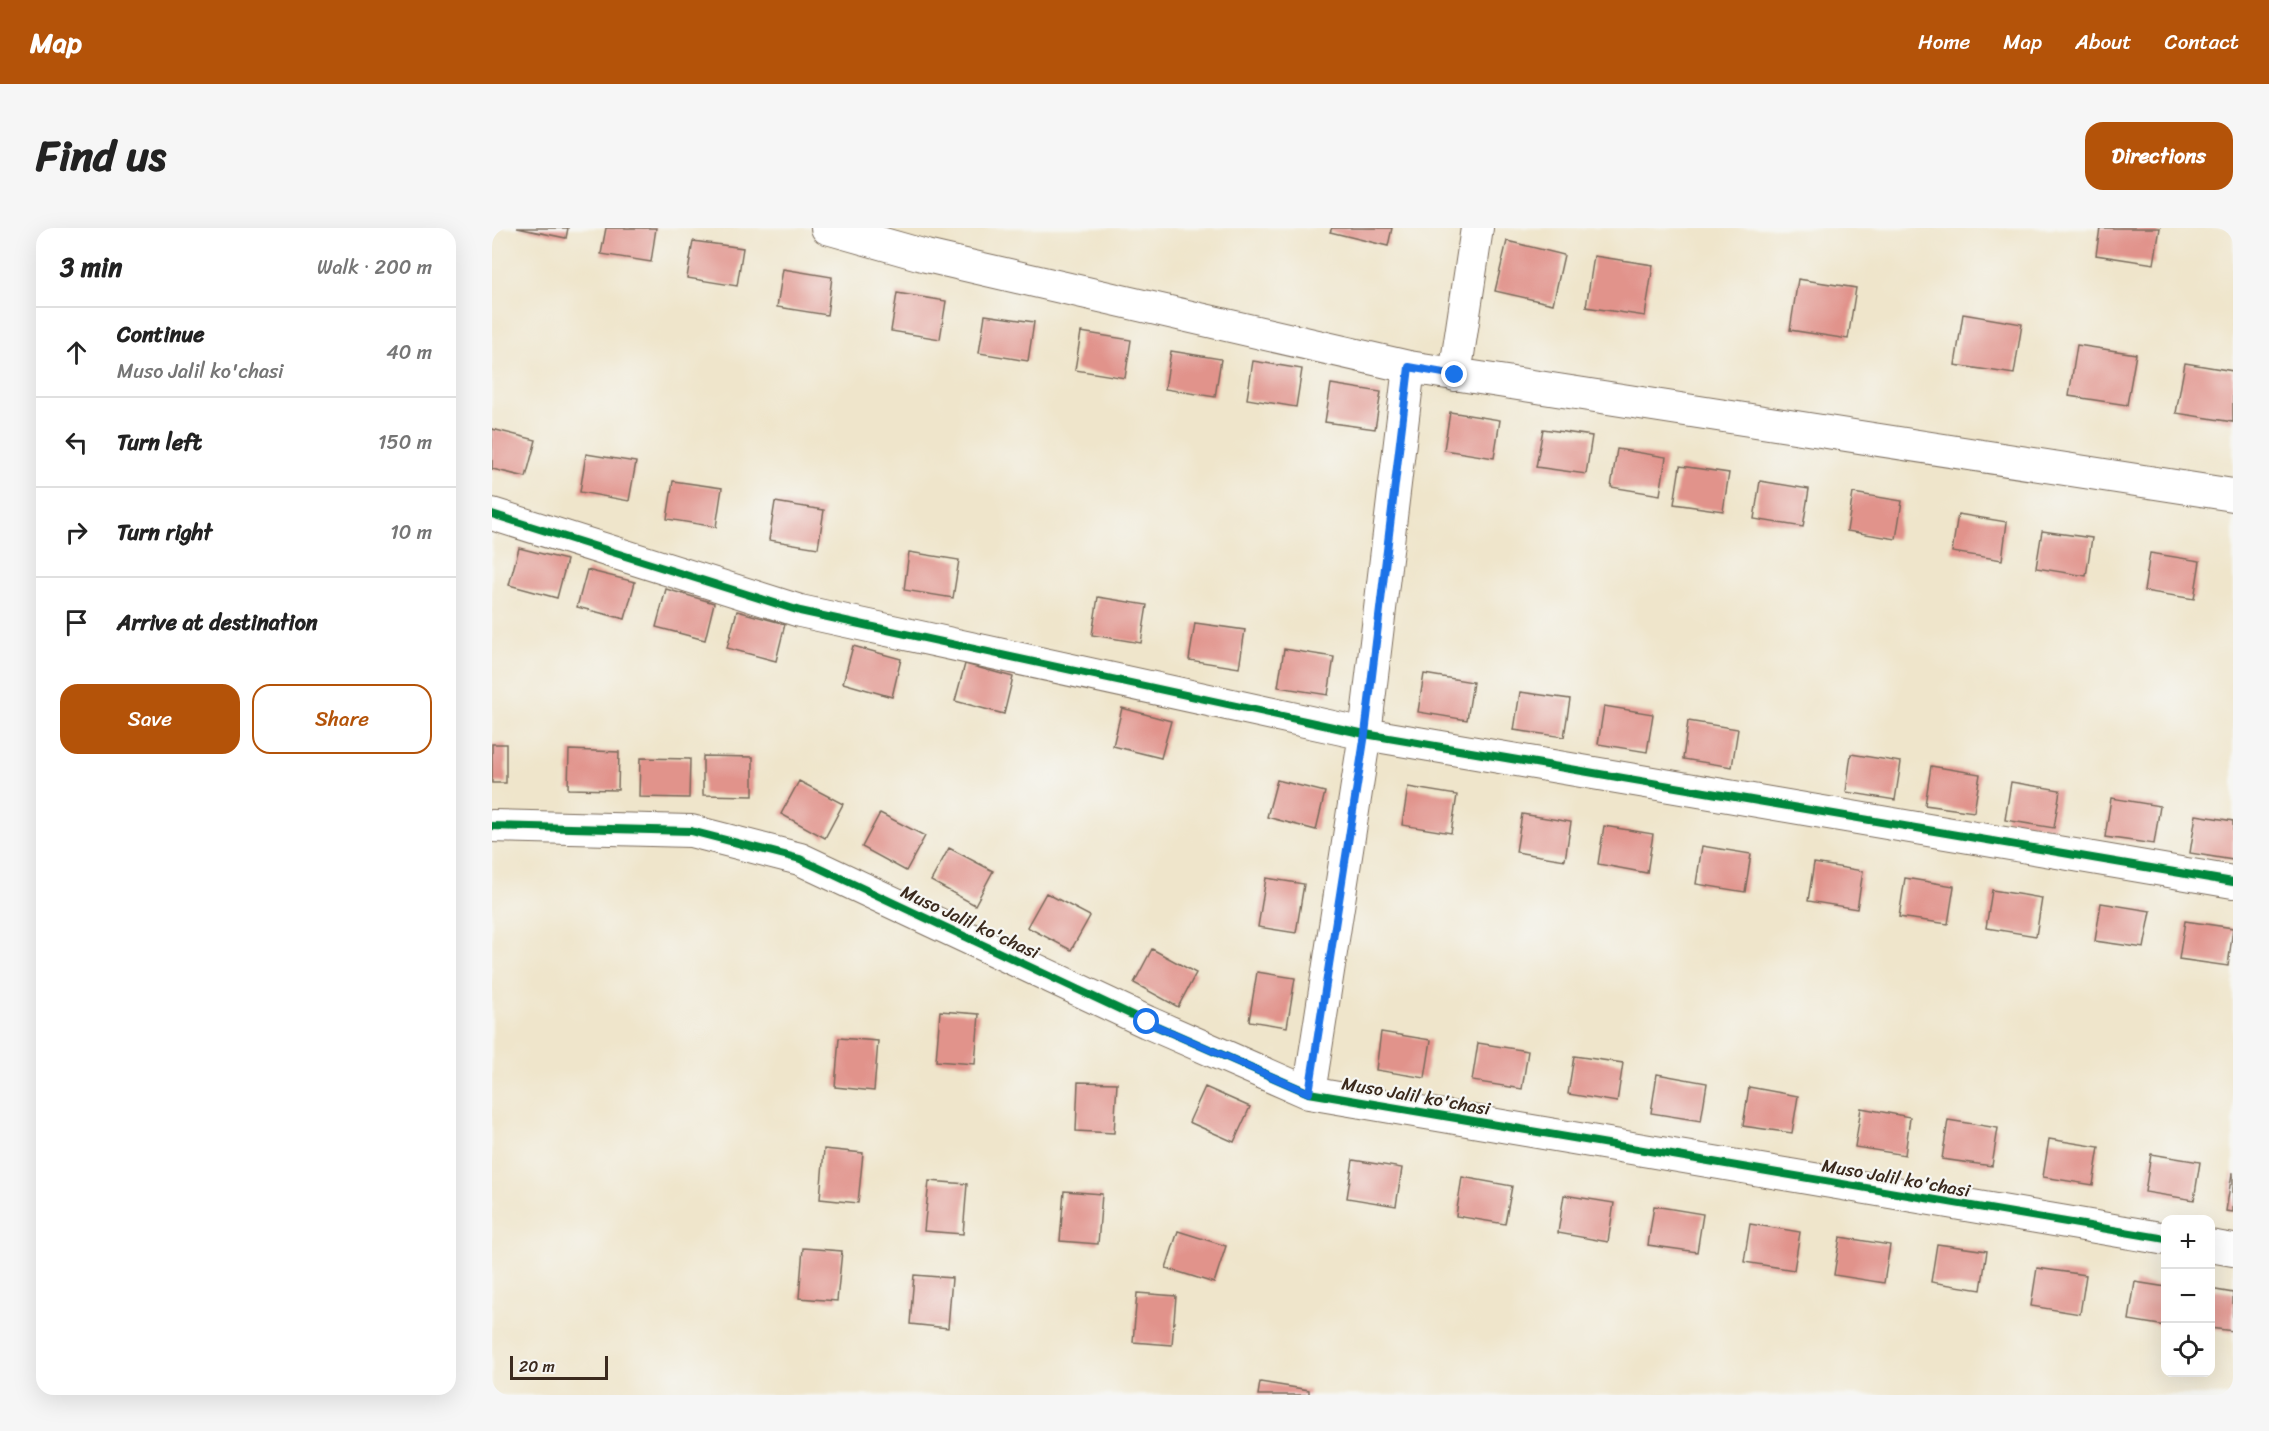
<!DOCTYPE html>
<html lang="en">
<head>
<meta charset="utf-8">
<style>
  :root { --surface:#fff; --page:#f6f6f6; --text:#222; --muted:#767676; --line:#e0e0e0; --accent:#b45309 }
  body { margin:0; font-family:Sriracha,sans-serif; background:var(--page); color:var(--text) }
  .controls { position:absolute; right:18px; bottom:18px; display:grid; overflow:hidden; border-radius:12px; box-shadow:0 6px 24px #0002 }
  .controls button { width:54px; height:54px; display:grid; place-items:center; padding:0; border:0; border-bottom:2px solid var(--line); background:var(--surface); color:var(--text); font:30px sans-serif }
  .scale { position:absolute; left:18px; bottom:15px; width:98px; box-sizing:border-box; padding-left:6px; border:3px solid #3b2a1e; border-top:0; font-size:16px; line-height:21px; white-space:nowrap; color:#3b2a1e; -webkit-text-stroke:4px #f6f6f2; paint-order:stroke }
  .stop { position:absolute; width:18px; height:18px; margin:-14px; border:4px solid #1a73e8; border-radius:50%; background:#fff }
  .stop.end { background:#1a73e8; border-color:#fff; box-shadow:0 2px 6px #0008 }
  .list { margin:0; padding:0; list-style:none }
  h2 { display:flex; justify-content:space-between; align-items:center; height:78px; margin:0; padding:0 24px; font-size:26px }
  h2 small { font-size:20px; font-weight:400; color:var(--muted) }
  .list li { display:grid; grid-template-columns:39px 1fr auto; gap:18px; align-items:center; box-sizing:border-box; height:90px; padding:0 24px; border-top:2px solid var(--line) }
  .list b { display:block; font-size:22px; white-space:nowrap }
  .list p { margin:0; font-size:20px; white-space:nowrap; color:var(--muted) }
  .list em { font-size:20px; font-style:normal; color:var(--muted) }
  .actions { display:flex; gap:12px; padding:18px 24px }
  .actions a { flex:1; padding:14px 0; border:2px solid var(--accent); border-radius:18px; text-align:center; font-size:21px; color:var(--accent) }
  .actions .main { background:var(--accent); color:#fff }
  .icon { flex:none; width:33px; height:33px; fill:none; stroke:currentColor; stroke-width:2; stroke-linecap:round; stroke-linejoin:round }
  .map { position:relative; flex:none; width:1741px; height:1167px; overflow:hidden; border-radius:18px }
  header { display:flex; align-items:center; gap:36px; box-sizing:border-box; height:84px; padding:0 30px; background:var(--accent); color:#fff }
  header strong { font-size:28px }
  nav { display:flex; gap:33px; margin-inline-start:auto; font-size:21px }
  .intro { display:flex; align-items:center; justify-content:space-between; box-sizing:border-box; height:144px; padding:0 36px }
  h1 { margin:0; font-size:42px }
  .button { padding:15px 27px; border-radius:18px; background:var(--accent); color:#fff; font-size:21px; font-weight:700 }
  main { display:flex; gap:36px; padding:0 36px }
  aside { flex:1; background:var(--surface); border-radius:18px; box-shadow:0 6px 24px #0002 }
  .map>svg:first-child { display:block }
  .building { fill:#e1938b }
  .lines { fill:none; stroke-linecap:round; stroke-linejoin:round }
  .minor-casing { stroke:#7a6b5b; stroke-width:34 }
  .minor { stroke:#fff; stroke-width:32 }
  .cycleway-casing { stroke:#f6f6f2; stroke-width:11 }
  .cycleway { stroke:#00873e; stroke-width:8 }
  .route { stroke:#1a73e8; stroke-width:8 }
  .labels { text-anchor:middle; stroke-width:4.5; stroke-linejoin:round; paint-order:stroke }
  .street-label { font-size:18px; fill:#3b2a1e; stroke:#f6f6f2 }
</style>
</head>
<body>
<header>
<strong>Map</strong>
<nav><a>Home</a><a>Map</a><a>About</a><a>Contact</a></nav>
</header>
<div class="intro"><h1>Find us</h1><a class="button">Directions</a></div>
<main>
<aside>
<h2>3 min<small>Walk · 200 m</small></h2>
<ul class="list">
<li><svg class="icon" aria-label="ahead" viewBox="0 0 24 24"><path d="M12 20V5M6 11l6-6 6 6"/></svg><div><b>Continue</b><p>Muso Jalil ko'chasi</p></div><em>40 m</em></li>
<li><svg class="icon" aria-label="left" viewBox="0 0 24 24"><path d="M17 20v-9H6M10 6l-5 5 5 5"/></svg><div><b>Turn left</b></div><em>150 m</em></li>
<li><svg class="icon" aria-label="right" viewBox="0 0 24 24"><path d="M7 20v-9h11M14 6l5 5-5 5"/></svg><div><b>Turn right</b></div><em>10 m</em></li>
<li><svg class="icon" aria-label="arrive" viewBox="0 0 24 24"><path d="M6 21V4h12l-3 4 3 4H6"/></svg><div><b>Arrive at destination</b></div></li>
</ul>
<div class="actions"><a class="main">Save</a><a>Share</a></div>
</aside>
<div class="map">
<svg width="1741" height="1167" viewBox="0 0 1741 1167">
  <rect width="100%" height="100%" fill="#f6f6f2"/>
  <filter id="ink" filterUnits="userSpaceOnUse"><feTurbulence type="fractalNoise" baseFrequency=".0167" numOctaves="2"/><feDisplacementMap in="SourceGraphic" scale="12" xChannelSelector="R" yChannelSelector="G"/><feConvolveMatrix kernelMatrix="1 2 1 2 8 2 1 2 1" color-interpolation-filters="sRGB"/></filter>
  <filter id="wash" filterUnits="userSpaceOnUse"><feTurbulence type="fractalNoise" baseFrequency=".008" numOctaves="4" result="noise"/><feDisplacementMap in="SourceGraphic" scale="24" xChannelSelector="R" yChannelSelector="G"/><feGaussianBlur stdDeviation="1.35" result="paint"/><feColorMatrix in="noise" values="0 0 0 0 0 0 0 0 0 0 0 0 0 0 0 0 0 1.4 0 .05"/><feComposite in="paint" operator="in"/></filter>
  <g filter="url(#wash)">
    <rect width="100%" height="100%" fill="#efe5cb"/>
    <g id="blocks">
      <!-- building -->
      <path class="building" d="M25 0H76L74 10Z
        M114 0H164L159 34 109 26Z
        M840 0H900L896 18 838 4Z
        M1608 0H1668L1662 36 1604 27Z
        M201 13 251 20 245 58 195 50Z
        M1015 13 1072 27 1061 76 1003 63Z
        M1102 28 1161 37 1153 88 1094 79Z
        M291 41 340 49 335 87 285 79Z
        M1306 51 1364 60 1356 111 1298 102Z
        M405 65 454 73 448 111 399 103Z
        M1471 86 1530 96 1522 146 1463 137Z
        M493 87 542 94 536 133 487 125Z
        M589 104 639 112 633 150 583 142Z
        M1585 117 1644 126 1635 177 1577 168Z
        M679 123 729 131 723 169 673 161Z
        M761 133 810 141 804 179 755 171Z
        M1693 135 1741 143V194L1684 185Z
        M839 156 889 164 883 201 833 194Z
        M958 184 1008 192 1002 230 952 222Z
        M0 201 44 212 34 249 0 241Z
        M1051 201 1100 208 1094 246 1044 239Z
        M1125 221 1174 229 1168 267 1119 259Z
        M94 226 144 234 137 273 88 264Z
        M1188 238 1237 245 1231 283 1182 276Z
        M181 253 230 260 224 299 175 291Z
        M1268 253 1317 261 1311 299 1262 291Z
        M1361 265 1410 273 1404 311 1355 303Z
        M283 274 332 282 326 320 277 312Z
        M1466 286 1515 294 1510 332 1460 324Z
        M1550 303 1600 310 1594 348 1544 340Z
        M27 320 75 332 65 370 17 357Z
        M417 324 467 332 461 370 412 362Z
        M1658 325 1708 333 1702 371 1652 363Z
        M95 342 143 354 133 391 85 379Z
        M174 361 222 375 213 412 164 399Z
        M606 369 655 377 649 415 600 407Z
        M245 383 293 396 284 433 235 420Z
        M703 395 753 402 747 440 697 432Z
        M361 418 409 431 400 469 351 455Z
        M792 421 842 429 836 467 786 459Z
        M473 436 521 449 512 486 463 473Z
        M932 446 981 454 975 492 926 484Z
        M1028 464 1078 471 1072 509 1022 502Z
        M1112 478 1161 486 1155 524 1106 516Z
        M630 480 679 493 669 530 621 518Z
        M1196 493 1246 501 1240 539 1191 531Z
        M0 516H14V555H0Z
        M77 522 127 524 126 562 76 561Z
        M1359 526 1409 534 1403 572 1354 564Z
        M211 528 261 529V568L211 567Z
        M148 530 198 531 197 570 147 569Z
        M1439 538 1488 546 1482 584 1433 577Z
        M785 552 833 564 824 602 775 589Z
        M307 553 351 576 333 610 289 586Z
        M1519 554 1568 562 1562 600 1513 592Z
        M916 559 965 567 959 605 910 597Z
        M1619 570 1668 578 1662 616 1613 609Z
        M388 585 433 608 414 643 370 619Z
        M1030 586 1079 594 1073 632 1024 624Z
        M1704 587 1741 593V632L1698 625Z
        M1112 598 1161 606 1155 645 1106 636Z
        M1210 618 1259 626 1253 664 1204 656Z
        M457 620 501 643 483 677 439 653Z
        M1322 635 1371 643 1365 681 1316 673Z
        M774 650 812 656 804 705 766 699Z
        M1413 650 1462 658 1456 696 1407 689Z
        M1500 662 1550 670 1544 708 1494 700Z
        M554 665 598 688 579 722 535 699Z
        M1609 675 1659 683 1652 720 1603 713Z
        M1693 693 1741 700 1736 738 1687 731Z
        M660 721 704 745 686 779 642 755Z
        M765 744 803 750 795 799 757 793Z
        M448 783 487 786 483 836 444 833Z
        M889 804 939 812 933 850 884 842Z
        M347 810 386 813 382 863 343 859Z
        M986 815 1036 823 1030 861 980 853Z
        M1082 828 1131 835 1125 874 1076 866Z
        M1165 846 1215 855 1209 893 1159 885Z
        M586 854 625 855 622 905 584 903Z
        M713 859 758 879 742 914 697 894Z
        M1257 859 1306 868 1300 905 1251 898Z
        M1369 880 1418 889 1413 927 1363 919Z
        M1456 892 1506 900 1500 938 1450 931Z
        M1557 911 1607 919 1601 957 1551 949Z
        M332 921 371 925 366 975 328 971Z
        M1659 926 1708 934 1702 972 1653 964Z
        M861 932 910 940 904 978 855 970Z
        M1740 945H1741V984L1734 983Z
        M970 949 1020 958 1013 996 964 988Z
        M437 953 475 956 471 1006 432 1003Z
        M572 963 610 966 606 1016 568 1013Z
        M1072 967 1122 975 1116 1014 1066 1005Z
        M1162 978 1211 986 1205 1024 1156 1017Z
        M1258 996 1308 1004 1302 1042 1252 1034Z
        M686 1003 734 1018 722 1055 674 1040Z
        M1348 1009 1398 1017 1392 1055 1342 1047Z
        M1445 1016 1495 1023 1489 1062 1439 1054Z
        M311 1020 350 1023 345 1073 307 1070Z
        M1545 1040 1594 1047 1588 1086 1539 1078Z
        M422 1047 460 1050 456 1100 418 1096Z
        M1643 1054 1674 1059V1098L1637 1092Z
        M1718 1061 1741 1065V1103L1718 1100Z
        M645 1065 684 1068 680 1117 641 1114Z
        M768 1154 817 1162V1167H766Z"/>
    </g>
  </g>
  <g filter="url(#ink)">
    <use href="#blocks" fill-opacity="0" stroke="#7a6b5b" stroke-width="1.5"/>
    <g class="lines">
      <defs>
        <path id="minor" d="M335 0 434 28 917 139 1741 267
          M963 147 985 0
          M0 286 308 383 873 506 1741 654
          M0 598 199 603 308 631 655 794 817 865 1674 1011
          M817 865 873 506 917 139
          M1718 1018 1741 1022"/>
      </defs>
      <!-- minor casing -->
      <use href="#minor" class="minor-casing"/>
      <!-- minor -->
      <use href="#minor" class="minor"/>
      <defs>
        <path id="cycleway" d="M0 286 308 383 873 506 1741 654
          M0 598 199 603 308 631 655 794 817 865 1674 1011"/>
      </defs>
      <!-- cycleway casing -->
      <use href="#cycleway" class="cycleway-casing"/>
      <!-- cycleway -->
      <use href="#cycleway" class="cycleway"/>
    </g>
  </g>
  <g class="lines" filter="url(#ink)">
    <!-- route -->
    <path class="route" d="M655 794 817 865 873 506 917 139 963 147"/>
  </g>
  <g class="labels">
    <!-- street labels -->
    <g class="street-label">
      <text transform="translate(478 694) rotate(25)" y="6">Muso Jalil ko'chasi</text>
      <text transform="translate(924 868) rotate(10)" y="6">Muso Jalil ko'chasi</text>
      <text transform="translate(1404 950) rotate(10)" y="6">Muso Jalil ko'chasi</text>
    </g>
  </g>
</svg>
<div class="controls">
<button>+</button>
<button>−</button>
<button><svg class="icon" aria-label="locate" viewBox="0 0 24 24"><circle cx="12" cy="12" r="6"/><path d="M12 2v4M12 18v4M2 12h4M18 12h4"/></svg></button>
</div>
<div class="scale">20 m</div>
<div class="stop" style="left:655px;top:794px"></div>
<div class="stop end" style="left:963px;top:147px"></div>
</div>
</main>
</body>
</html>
